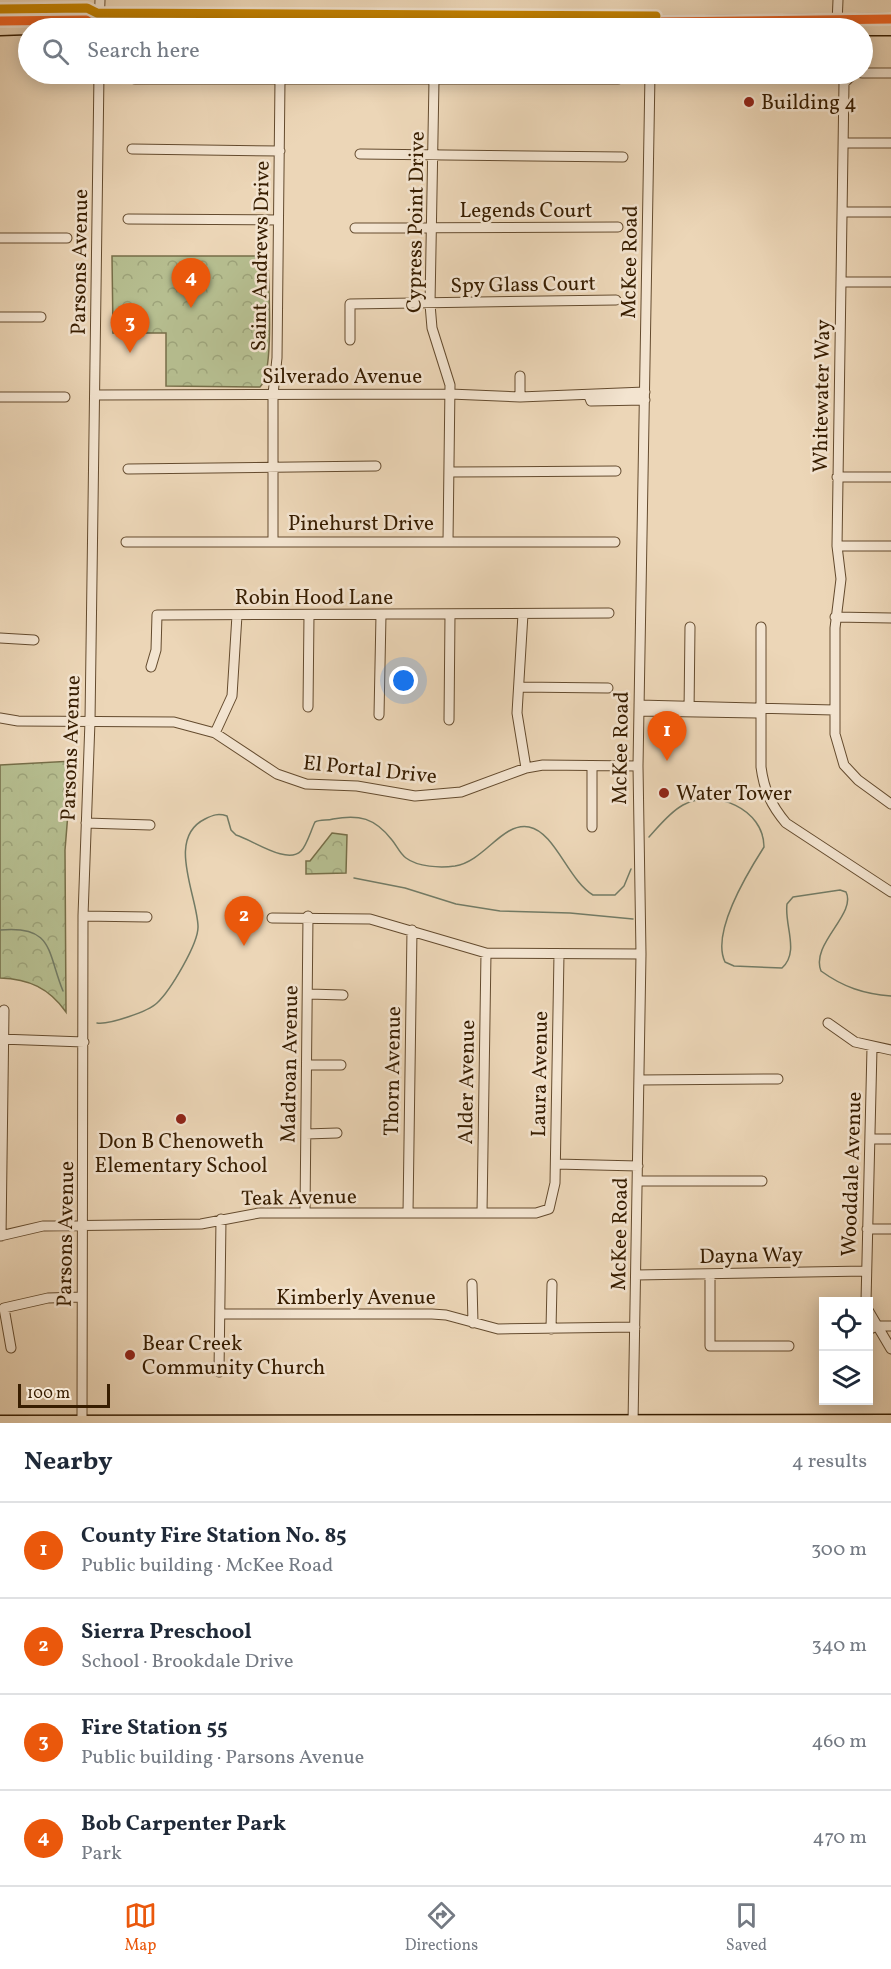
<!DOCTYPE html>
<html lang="en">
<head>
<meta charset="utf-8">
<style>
  :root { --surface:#fff; --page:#f2f2f3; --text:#1f2937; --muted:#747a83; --line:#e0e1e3; --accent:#ea580c }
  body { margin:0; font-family:Vollkorn,serif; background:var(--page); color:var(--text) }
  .controls { position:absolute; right:18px; bottom:18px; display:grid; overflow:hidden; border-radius:0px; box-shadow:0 3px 15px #0003 }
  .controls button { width:54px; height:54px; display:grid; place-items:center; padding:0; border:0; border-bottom:2px solid var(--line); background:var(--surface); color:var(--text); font:30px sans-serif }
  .scale { position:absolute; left:18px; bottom:15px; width:92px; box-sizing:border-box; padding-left:6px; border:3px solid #371d00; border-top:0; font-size:16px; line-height:21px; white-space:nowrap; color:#371d00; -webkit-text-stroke:4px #f3e4d0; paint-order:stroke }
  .you { position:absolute; left:404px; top:681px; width:21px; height:21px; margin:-15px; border:4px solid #fff; border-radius:50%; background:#1a73e8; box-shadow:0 0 0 9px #1a73e833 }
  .badge { display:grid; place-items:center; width:39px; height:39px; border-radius:50%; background:var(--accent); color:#fff; font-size:20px; font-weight:700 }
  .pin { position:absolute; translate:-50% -50px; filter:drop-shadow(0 2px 3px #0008) }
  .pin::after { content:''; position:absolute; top:32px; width:21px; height:18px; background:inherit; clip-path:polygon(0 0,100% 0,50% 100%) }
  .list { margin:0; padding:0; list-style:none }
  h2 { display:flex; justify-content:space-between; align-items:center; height:78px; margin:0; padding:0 24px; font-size:26px }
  h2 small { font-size:20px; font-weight:400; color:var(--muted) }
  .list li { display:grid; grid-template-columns:39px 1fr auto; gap:18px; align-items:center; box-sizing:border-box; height:96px; padding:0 24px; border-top:2px solid var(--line) }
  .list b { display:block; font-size:22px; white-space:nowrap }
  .list p { margin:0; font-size:20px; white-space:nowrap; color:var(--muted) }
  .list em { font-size:20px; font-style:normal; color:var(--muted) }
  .icon { flex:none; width:33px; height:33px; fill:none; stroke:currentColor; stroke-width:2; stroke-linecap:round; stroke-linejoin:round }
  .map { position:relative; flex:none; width:891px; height:1423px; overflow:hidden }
  .search { position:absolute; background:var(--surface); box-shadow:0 3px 15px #0003; left:18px; right:18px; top:18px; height:66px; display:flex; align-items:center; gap:15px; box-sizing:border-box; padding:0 21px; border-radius:33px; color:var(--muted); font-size:22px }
  .sheet { height:462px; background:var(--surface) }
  nav { display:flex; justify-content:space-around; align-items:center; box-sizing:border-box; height:84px; border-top:2px solid var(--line); background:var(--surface); font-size:16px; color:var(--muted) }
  nav a { display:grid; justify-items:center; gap:3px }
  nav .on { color:var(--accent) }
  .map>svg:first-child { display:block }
  .park { fill:url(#park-crowns); stroke:#766e48; stroke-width:1.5 }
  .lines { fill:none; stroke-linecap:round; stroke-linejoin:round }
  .stream { stroke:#727b65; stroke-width:1.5 }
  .minor-casing { stroke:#644b2e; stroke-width:11 }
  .major-casing { stroke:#371d00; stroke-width:13 }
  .minor { stroke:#f3e4d0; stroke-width:9 }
  .major { stroke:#ecd6b7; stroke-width:10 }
  .bus-1-casing { stroke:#f3e4d0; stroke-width:14 }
  .bus-2-casing { stroke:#f3e4d0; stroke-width:14 }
  .bus-1 { stroke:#f26522; stroke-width:9 }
  .bus-2 { stroke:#c78400; stroke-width:9 }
  .poi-dot { fill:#8f2418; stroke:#f3e4d0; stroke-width:2 }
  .labels { text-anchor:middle; stroke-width:5; stroke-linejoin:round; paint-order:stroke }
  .poi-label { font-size:21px; fill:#371d00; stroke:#f3e4d0; text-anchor:start }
  .street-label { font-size:21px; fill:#371d00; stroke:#f3e4d0 }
</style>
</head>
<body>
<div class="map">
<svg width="891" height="1423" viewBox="0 0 891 1423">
  <defs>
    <pattern id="park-crowns" width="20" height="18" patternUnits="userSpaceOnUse" patternTransform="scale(1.5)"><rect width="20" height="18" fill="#b6be90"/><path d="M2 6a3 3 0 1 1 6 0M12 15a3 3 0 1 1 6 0" fill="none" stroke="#9da37a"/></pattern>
  </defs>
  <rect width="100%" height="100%" fill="#ecd6b7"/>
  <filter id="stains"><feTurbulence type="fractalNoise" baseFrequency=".00333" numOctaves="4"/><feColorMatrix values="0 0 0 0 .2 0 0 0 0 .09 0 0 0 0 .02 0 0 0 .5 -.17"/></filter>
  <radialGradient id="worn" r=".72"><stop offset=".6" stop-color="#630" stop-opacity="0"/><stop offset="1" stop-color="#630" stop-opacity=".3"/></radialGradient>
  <!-- park -->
  <path class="park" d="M112 256H268C268 280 275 373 260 387L166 386V333H113Z
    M73 761 71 809 68 813 65 850 66 1012C49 988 29 979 0 978V765Z
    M332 833 347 835 346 873 306 874V861H310Z"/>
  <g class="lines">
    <!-- stream -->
    <path class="stream" d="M649 837C659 826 670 812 683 805 715 788 764 809 764 847 748 872 711 933 725 962L734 966 782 968C800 952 784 925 787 904L793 897 840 890 846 892C857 914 810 944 821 971 843 987 864 994 891 996
      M354 878 405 888 456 904 500 911 570 913 633 919
      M0 930C54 925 47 952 63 991
      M97 1023C109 1025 149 1011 157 1003 170 991 199 943 198 926 197 895 166 838 205 819 213 815 218 813 227 816L231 830 236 835C253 840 287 865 301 851 307 845 311 830 315 822 321 819 327 821 333 819 359 814 375 818 392 840 397 846 400 854 406 858 418 867 440 868 455 866 485 861 502 822 529 827 555 832 568 880 593 895H615L624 886 631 869"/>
    <defs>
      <path id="minor" d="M837 24 838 0
        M99 28 100 0
        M785 28 791 25 802 24
        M862 73H891
        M853 74 844 83 837 546 841 579 835 628V734L844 765 858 780 891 804
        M135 79H618
        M434 80 430 304 432 328 450 385 448 541
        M844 143H891
        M132 149 280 151
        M360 154 623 157
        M842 212H891
        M128 219 278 220
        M355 228 618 227
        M0 238H67
        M841 282H891
        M0 317H41
        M350 340V304L616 300
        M520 376V397
        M95 395 450 394 520 397 645 392
        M589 396 591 401 645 400
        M0 397H65
        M128 469 376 466
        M449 472 616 471
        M837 477H891
        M273 541V394L277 358 280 80
        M126 542H615
        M837 546H891
        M523 614 517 713 526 768
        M835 617 891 618
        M761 627V767C764 790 771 805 786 823L891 892
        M0 638 34 640
        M151 667 156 650 157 615 609 613
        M519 687 608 688
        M639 705 834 710
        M308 707 309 615
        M639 711 757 713 762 710
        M689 712 690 627
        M379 715 381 615
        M0 718 18 721 174 722 215 733 277 774 306 784 357 786 415 796 461 792 526 768 543 765 638 766
        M449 720 450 615
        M215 733 232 696 237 615
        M86 823 150 825
        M592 827V766
        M83 916 147 917
        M272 918 370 919 486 953 641 954
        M309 994 343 995
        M828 1023 855 1042 891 1050
        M0 1039 84 1042
        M308 1065H341
        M640 1080 778 1079
        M306 1134 337 1133
        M870 1139H891
        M556 1164 638 1166
        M638 1181H762
        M305 1213 308 916
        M408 1213 412 930
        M482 1213 486 953
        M867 1229H891
        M0 1236 43 1226 201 1224 259 1213H536L549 1209 555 1183 559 954
        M1 1236 4 1010
        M710 1274V1346H789
        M636 1275 866 1271
        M472 1284 473 1323
        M866 1302 872 1048
        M868 1310 891 1349
        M220 1314H432L446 1315 498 1329 635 1327
        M551 1329 552 1284
        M868 1330 877 1326H891
        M11 1348 4 1308 48 1298 82 1297
        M219 1372 221 1219
        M82 1423 83 916 90 721 99 74
        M633 1423 641 954 638 766 650 74"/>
      <path id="major" d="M0 21 86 20 93 25H99L656 28
        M650 27 662 22 891 19
        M0 30 28 29
        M862 30H891
        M0 1421 891 1420"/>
    </defs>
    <!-- minor casing -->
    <use href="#minor" class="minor-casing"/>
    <!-- major casing -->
    <use href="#major" class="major-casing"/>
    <!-- minor -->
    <use href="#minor" class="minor"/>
    <!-- major -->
    <use href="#major" class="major"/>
    <defs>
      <path id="bus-1" d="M0 21 86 20 93 25 656 28
        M650 27 662 22 891 19"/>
      <path id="bus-2" d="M0 9 87 8 97 13 656 16"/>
    </defs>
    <!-- bus-1 casing -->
    <use href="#bus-1" class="bus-1-casing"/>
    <!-- bus-2 casing -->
    <use href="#bus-2" class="bus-2-casing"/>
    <!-- bus-1 -->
    <use href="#bus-1" class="bus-1"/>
    <!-- bus-2 -->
    <use href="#bus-2" class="bus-2"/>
  </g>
  <!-- markers -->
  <g class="poi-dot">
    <circle cx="749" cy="102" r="6"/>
    <circle cx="664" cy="793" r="6"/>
    <circle cx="181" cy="1119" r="6"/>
    <circle cx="130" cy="1355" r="6"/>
  </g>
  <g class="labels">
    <!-- poi labels -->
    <g class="poi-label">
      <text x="761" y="109">Building 4</text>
      <text x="676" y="800">Water Tower</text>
      <text x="181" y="1148" text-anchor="middle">Don B Chenoweth<tspan x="181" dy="24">Elementary School</tspan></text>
      <text x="142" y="1350">Bear Creek<tspan x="142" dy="24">Community Church</tspan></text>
    </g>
    <!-- street labels -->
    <g class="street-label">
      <text x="526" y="217">Legends Court</text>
      <text transform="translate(415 222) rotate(-89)" y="7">Cypress Point Drive</text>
      <text transform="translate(260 256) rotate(-89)" y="7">Saint Andrews Drive</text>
      <text transform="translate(79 262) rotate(-89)" y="7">Parsons Avenue</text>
      <text transform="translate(629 262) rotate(-89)" y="7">McKee Road</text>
      <text transform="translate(523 284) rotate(-1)" y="7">Spy Glass Court</text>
      <text x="342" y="383">Silverado Avenue</text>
      <text transform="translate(821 396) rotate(-89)" y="7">Whitewater Way</text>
      <text x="361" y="530">Pinehurst Drive</text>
      <text x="314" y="604">Robin Hood Lane</text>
      <text transform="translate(70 748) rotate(-88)" y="7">Parsons Avenue</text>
      <text transform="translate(620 748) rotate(-89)" y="7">McKee Road</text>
      <text transform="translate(370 769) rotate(6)" y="7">El Portal Drive</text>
      <text transform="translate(289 1064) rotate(-89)" y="7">Madroan Avenue</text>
      <text transform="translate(392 1071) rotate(-89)" y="7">Thorn Avenue</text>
      <text transform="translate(539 1074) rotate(-89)" y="7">Laura Avenue</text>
      <text transform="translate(466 1082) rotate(-89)" y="7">Alder Avenue</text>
      <text transform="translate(851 1174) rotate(-88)" y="7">Wooddale Avenue</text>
      <text transform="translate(299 1197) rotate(-1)" y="7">Teak Avenue</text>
      <text transform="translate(65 1234) rotate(-89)" y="7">Parsons Avenue</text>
      <text transform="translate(619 1234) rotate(-89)" y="7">McKee Road</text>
      <text transform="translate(751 1255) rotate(-1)" y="7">Dayna Way</text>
      <text x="356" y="1304">Kimberly Avenue</text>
    </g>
  </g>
  <rect width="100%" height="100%" filter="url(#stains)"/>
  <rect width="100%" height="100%" fill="url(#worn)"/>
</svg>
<div class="controls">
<button><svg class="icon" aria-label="locate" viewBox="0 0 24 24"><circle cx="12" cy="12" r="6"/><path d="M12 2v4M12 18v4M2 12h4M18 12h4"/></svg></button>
<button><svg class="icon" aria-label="layers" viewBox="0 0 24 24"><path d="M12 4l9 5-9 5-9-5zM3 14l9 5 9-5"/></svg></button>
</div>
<div class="scale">100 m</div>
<div class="you"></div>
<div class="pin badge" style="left:667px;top:761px">1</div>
<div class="pin badge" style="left:244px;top:946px">2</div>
<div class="pin badge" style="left:130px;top:353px">3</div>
<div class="pin badge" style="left:191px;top:308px">4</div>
<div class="search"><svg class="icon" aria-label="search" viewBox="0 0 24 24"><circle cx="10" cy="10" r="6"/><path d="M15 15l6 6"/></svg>Search here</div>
</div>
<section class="sheet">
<h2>Nearby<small>4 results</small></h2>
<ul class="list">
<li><span class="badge">1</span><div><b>County Fire Station No. 85</b><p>Public building · McKee Road</p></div><em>300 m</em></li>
<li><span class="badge">2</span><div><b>Sierra Preschool</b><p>School · Brookdale Drive</p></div><em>340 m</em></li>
<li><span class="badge">3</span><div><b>Fire Station 55</b><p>Public building · Parsons Avenue</p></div><em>460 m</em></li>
<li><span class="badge">4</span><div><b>Bob Carpenter Park</b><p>Park</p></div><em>470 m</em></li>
</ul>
</section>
<nav>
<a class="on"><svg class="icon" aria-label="map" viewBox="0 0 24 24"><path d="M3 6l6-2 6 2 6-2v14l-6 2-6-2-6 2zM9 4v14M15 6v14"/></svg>Map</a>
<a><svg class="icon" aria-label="directions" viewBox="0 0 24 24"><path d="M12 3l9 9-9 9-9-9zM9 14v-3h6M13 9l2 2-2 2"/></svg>Directions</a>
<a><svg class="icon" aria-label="saved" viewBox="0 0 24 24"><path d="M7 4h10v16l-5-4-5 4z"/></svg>Saved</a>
</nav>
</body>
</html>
